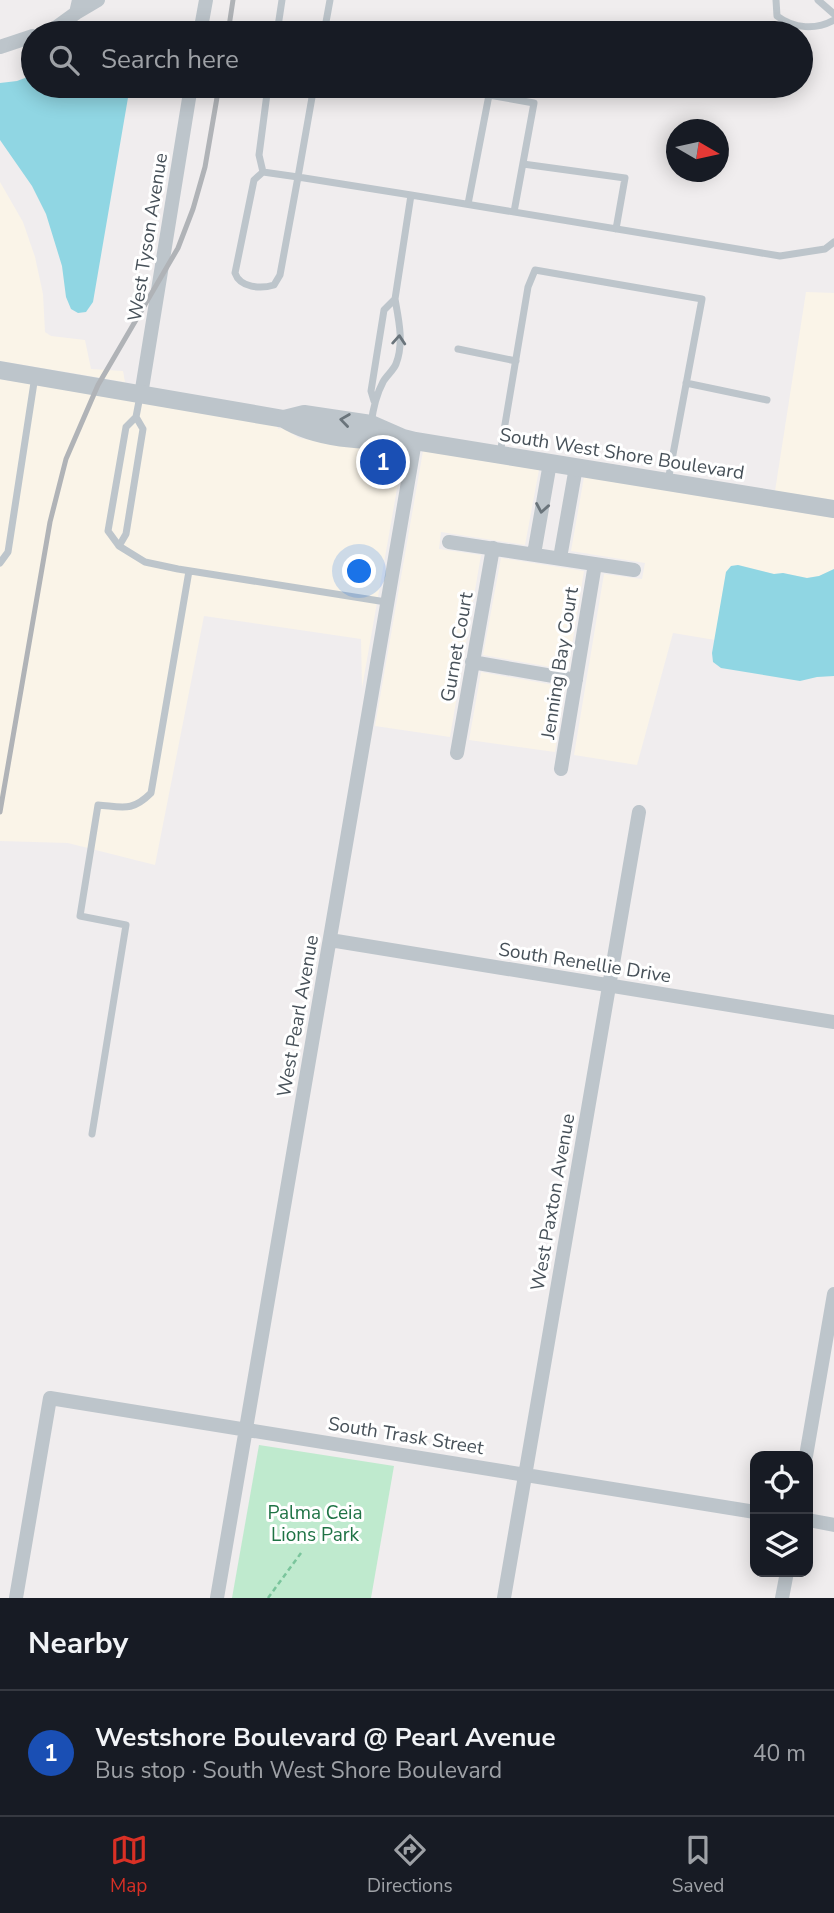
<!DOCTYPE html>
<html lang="en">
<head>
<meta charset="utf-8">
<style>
  :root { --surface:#171b24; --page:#20242c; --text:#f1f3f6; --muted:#9ea1a6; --line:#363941; --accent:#d93025 }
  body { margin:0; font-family:"Nunito Sans",sans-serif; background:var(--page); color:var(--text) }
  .controls { position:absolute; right:21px; bottom:21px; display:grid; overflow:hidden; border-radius:14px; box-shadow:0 4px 18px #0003 }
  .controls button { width:63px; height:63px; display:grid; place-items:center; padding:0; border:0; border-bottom:2px solid var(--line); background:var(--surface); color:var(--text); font:35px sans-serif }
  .compass { position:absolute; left:666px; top:119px; width:63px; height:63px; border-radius:50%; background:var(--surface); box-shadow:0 4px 18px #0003; rotate:99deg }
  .you { position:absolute; left:360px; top:572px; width:24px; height:24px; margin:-18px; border:5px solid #fff; border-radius:50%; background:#1a73e8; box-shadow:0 0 0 10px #1a73e833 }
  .badge { display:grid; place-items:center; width:46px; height:46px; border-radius:50%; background:var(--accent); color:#fff; font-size:23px; font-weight:700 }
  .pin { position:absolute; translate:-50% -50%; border:4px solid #fff; box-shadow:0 2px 7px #0006 }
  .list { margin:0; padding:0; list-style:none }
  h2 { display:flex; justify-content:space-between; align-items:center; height:91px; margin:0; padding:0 28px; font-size:30px }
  h2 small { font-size:23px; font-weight:400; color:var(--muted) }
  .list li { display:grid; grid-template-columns:46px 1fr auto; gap:21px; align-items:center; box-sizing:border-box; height:126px; padding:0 28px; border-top:2px solid var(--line) }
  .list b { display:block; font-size:26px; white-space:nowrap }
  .list p { margin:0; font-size:23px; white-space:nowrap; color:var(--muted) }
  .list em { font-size:23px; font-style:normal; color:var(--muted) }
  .icon { flex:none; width:38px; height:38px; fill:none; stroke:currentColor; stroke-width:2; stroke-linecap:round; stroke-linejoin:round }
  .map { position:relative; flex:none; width:834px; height:1598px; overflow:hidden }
  .search { position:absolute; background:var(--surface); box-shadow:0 4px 18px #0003; left:21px; right:21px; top:21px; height:77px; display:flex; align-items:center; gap:18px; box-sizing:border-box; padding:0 24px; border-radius:38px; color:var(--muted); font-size:26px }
  .sheet { height:217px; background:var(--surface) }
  nav { display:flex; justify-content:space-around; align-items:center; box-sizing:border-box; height:98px; border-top:2px solid var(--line); background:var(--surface); font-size:19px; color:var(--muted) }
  nav a { display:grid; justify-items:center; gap:4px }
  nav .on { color:var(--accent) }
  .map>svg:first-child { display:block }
  .commercial { fill:#faf4e8 }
  .green { fill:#bfeace }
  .water { fill:#90d6e3 }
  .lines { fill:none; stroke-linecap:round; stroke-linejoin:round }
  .path { stroke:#7ac59c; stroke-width:2.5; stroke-dasharray:5 3.5; stroke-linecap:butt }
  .service { stroke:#bdc5cb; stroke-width:7 }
  .minor { stroke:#bdc5cb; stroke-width:14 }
  .tertiary { stroke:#bdc5cb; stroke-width:18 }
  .rail { stroke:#b0b3b7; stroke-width:5 }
  .oneway { stroke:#6a747b }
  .labels { text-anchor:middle; stroke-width:6; stroke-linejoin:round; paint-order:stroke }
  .street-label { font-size:19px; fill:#475159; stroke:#fff }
  .park-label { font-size:19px; fill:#1f7345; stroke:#fff }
</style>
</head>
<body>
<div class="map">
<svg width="834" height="1598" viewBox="0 0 834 1598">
  <rect width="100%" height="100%" fill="#f0edee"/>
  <!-- commercial -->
  <path class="commercial" d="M0 182 23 222 35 257 43 294 45 332 51 336 85 340 91 369 123 371 125 382 0 361Z
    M806 292 834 293V500L775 491Z
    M0 379 277 426 278 429 283 428 299 438 373 450 404 449 362 688 361 639 204 616 155 865 68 843 0 841Z
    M423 451 539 470 525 545 441 532 439 549 481 555 450 737 375 726Z
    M584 477 834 518V569L819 576 807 578 783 573 774 574 738 565 731 566 726 572 715 640 673 633 637 765 574 755 604 574 642 579 645 563 571 551Z
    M501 558 584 571 568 670 483 655Z
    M481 672 565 687 555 752 469 740Z"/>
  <!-- green -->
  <path class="green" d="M259 1445 394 1466 371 1598H232Z"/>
  <!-- water -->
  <path class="water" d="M33 75V86H130L93 302 86 312 78 313 71 309 66 297 62 266 46 214 32 186 0 140V83L17 81Z
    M738 565 774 574 783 573 807 578 819 576 834 569V676L817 677 800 681 721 668 713 662 712 653 726 572 731 566Z"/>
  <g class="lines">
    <!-- path -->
    <path class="path" d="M268 1598 301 1553"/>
    <!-- service -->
    <path class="service" d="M776 0 777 16C794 29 816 30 834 20
      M818 0 834 14
      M277 33 282 0
      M324 33 330 0
      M314 86 298 177 411 195
      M523 164 625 178 616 229
      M263 172 298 177 280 275 274 285C261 289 240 288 235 273L254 180Z
      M263 172 259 155 268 86
      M468 204 489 95 534 103 514 212
      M395 299 411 195 780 256 825 249 834 242
      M458 349 516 361
      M686 383 767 400
      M136 417 143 429 126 534 119 546 108 531 126 427Z
      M136 417 140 396
      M371 424C373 409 376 395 383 382 386 376 393 371 396 364 404 343 399 321 395 299L384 310 371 391 374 401
      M500 454 528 287 535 270 702 299 668 481
      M119 546 145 562 178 569 386 602
      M0 563 8 552 35 376
      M92 1134 126 925 80 916 98 805C123 807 132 812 151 793L189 571"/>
    <!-- minor -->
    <path class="minor" d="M79 0 76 13 98 0
      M43 33 54 29 76 13
      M200 33 206 0
      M0 47 33 36
      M141 395 191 86
      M449 542 634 570
      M534 554 550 463
      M560 558 576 467
      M472 662 576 680
      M457 753 493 548
      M561 769 595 564
      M330 940 834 1022
      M806 1456 834 1294
      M808 1520 834 1525
      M16 1598 50 1398 755 1512
      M217 1598 415 441
      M504 1598 639 812
      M782 1598 787 1572"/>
    <!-- tertiary -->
    <path class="tertiary" d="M0 370 284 419C315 438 365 443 401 438
      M284 419 304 414 371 424 403 438 415 441 834 509"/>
    <!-- rail -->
    <path class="rail" d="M228 33 233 0
      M0 812 50 522 66 459 98 385 178 248 193 209 205 167 219 86"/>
  </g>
  <!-- one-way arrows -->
  <defs><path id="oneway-chevron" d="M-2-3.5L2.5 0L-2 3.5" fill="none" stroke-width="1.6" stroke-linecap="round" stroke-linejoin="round" transform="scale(1.75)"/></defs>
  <g class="oneway">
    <use href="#oneway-chevron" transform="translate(399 340) rotate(-86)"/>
    <use href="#oneway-chevron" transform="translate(345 420) rotate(-172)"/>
    <use href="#oneway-chevron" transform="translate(542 508) rotate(100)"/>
  </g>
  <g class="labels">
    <!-- street labels -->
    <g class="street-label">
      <text transform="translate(147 237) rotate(-81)" y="7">West Tyson Avenue</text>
      <text transform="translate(622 453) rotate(9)" y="7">South West Shore Boulevard</text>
      <text transform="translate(456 647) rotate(-80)" y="7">Gurnet Court</text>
      <text transform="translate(559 663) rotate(-81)" y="7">Jenning Bay Court</text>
      <text transform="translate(585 962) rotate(9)" y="7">South Renellie Drive</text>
      <text transform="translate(297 1016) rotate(-80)" y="7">West Pearl Avenue</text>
      <text transform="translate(552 1202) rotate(-80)" y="7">West Paxton Avenue</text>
      <text transform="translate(406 1435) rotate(9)" y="7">South Trask Street</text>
    </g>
    <!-- park labels -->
    <g class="park-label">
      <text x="315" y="1519">Palma Ceia<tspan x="315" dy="22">Lions Park</tspan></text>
    </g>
  </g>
</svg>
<div class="controls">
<button><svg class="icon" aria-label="locate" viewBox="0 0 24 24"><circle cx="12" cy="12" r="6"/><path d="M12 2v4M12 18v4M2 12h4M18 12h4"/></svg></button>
<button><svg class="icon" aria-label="layers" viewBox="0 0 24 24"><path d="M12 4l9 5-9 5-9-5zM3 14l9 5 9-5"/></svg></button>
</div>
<svg class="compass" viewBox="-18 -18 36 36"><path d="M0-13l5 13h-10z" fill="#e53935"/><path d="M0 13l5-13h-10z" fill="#9ea1a6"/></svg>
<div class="you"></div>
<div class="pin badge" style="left:383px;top:462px;background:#1a4fb4">1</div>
<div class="search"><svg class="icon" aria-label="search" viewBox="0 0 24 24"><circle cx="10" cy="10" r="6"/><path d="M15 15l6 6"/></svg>Search here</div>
</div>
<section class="sheet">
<h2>Nearby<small></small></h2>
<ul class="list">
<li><span class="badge" style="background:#1a4fb4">1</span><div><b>Westshore Boulevard @ Pearl Avenue</b><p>Bus stop · South West Shore Boulevard</p></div><em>40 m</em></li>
</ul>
</section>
<nav>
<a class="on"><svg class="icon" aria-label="map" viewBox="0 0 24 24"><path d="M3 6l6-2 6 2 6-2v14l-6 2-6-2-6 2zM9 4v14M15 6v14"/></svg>Map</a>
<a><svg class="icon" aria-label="directions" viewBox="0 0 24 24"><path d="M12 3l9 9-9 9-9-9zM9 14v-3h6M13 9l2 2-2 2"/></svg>Directions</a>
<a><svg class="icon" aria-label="saved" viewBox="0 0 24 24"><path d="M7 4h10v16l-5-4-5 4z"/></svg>Saved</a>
</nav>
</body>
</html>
